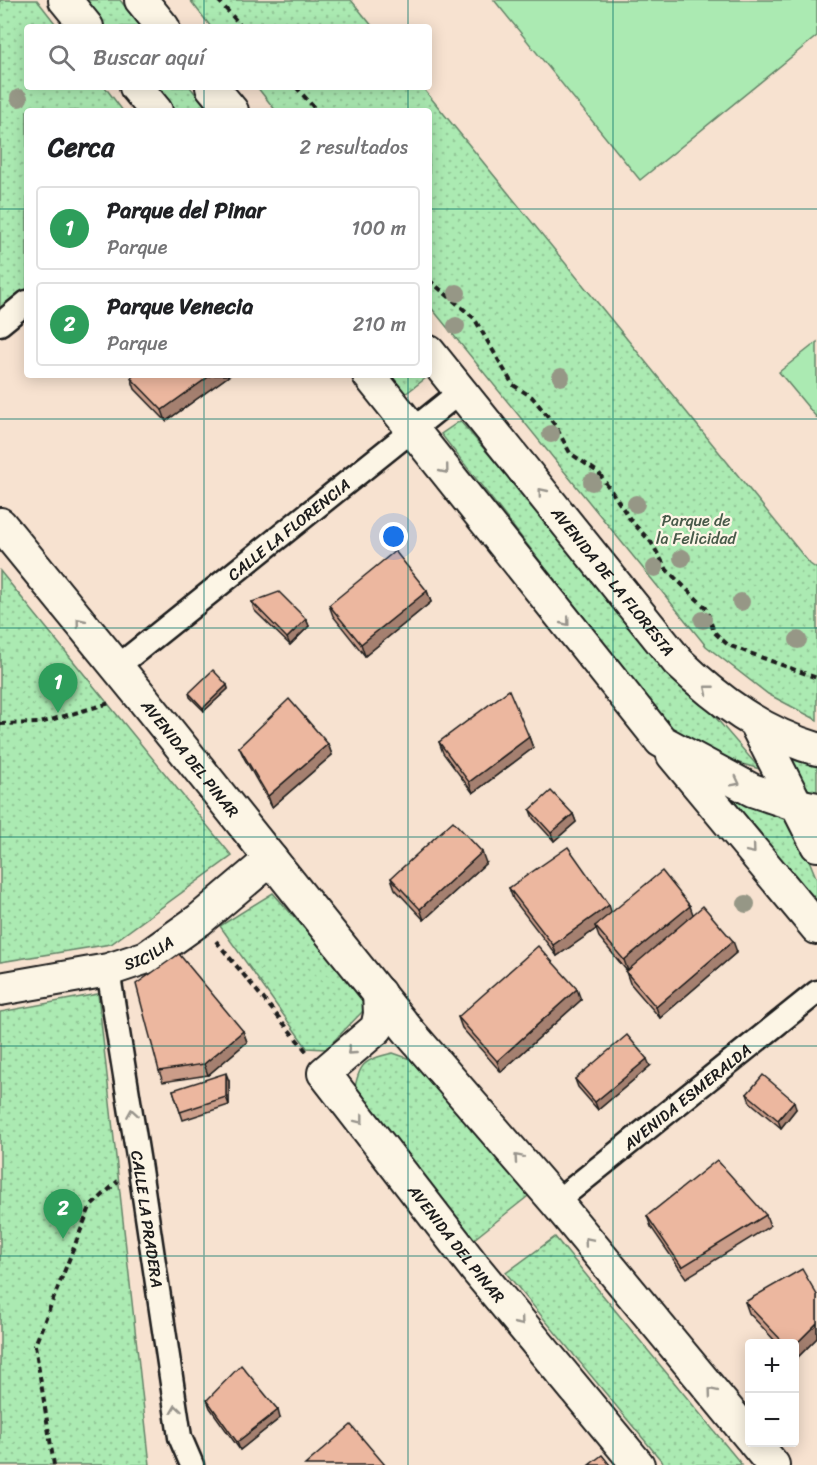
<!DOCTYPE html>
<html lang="es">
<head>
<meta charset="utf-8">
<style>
  :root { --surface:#fff; --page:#f2f2f2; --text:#202124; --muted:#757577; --line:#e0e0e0; --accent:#0f766e }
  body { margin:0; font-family:Sriracha,sans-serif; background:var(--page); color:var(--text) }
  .controls { position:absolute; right:18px; bottom:18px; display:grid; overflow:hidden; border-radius:6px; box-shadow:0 3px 15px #0003 }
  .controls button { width:54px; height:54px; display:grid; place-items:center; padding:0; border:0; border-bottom:2px solid var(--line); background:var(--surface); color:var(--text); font:30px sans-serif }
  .you { position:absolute; left:394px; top:537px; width:21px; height:21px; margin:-15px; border:4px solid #fff; border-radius:50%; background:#1a73e8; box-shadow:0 0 0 9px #1a73e833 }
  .badge { display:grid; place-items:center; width:39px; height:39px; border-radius:50%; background:var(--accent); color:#fff; font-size:20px; font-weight:700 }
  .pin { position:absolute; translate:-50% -50px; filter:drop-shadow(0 2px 3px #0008) }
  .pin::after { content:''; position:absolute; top:32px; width:21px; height:18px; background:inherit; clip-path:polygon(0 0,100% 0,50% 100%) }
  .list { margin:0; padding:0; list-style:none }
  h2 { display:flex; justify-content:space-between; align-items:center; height:78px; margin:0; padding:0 24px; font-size:26px }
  h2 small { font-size:20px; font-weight:400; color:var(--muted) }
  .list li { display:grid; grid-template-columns:39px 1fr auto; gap:18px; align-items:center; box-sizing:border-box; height:84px; margin:0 12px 12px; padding:0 12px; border:2px solid var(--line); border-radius:6px }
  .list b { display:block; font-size:22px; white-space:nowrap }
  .list p { margin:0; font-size:20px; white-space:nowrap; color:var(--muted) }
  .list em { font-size:20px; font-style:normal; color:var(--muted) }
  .icon { flex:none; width:33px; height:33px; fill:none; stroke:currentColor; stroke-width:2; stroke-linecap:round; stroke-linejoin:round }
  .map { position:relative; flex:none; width:817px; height:1465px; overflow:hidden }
  .search { position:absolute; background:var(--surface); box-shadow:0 3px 15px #0003; left:24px; top:24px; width:408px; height:66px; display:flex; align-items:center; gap:15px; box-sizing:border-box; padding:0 21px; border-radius:6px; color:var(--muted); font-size:22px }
  .panel { position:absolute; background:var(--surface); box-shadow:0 3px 15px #0003; left:24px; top:108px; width:408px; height:270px; border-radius:6px }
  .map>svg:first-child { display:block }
  .grass { fill:url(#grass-dots); stroke:#648367; stroke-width:1.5 }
  .garden { fill:#abeab2; stroke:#648367; stroke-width:1.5 }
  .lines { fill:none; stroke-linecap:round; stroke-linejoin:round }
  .street-casing { stroke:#1c1c1c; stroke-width:27 }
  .secondary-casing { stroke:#1c1c1c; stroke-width:36 }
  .path { stroke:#1c1c1c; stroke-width:4; stroke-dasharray:6 4.5; stroke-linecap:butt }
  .street { stroke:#fcf5e5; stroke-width:22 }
  .secondary { stroke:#fcf5e5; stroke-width:32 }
  .tree { fill:#969786 }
  .wall { fill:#cb9d89; stroke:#1c1c1c; stroke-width:1.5 }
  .shaded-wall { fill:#a5806f; stroke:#1c1c1c; stroke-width:1.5 }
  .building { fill:#ecb79f; stroke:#1c1c1c; stroke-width:1.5 }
  .oneway { stroke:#97938b }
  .grid { fill:none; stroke:#0f766e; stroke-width:1.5; stroke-opacity:0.55 }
  .labels { text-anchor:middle; stroke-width:4.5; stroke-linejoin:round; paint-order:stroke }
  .park-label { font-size:16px; fill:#475a49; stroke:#fcf5e5 }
  .street-label { font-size:16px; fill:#1c1c1c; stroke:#fcf5e5 }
</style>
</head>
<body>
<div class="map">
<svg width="817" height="1465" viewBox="0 0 817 1465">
  <defs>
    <pattern id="grass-dots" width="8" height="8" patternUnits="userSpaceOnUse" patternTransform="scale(1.5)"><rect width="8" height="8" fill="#abeab2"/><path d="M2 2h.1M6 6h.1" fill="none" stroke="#93c898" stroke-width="1.8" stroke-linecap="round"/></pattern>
  </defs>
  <rect width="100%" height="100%" fill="#f7e2d0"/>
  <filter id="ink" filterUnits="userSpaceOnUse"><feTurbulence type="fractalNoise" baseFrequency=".0167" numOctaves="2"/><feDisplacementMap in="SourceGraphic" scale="12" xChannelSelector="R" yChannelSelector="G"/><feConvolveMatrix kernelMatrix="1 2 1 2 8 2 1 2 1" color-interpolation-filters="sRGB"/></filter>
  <g filter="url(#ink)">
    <!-- grass -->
    <path class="grass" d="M0 0H37L58 27H27V87H105L123 111H27V288L0 311Z
      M83 0H120L141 27H105Z
      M190 0H351L373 27H211Z
      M152 87H190L209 111H172Z
      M257 87H422L810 564 817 569V720L768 694 706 646 429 305V111H276Z
      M382 375H423L426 378 400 398Z
      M460 421 760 769 711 755 668 725 441 434Z
      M0 571 232 856 111 944 0 962Z
      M791 759 817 767V803H816Z
      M735 791 790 813 817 880V907L730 796Z
      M273 893 366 998 364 1010 326 1049 307 1048 220 926Z
      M98 994 150 1465H0V1012Z
      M393 1053 410 1059 532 1193 474 1239 354 1094C358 1064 364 1059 393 1053Z
      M555 1237 742 1465H665L506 1273Z"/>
    <!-- garden -->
    <path class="garden" d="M494 0H817V36L640 180Z
      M817 342V418L779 372Z"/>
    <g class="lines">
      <defs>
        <g id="street">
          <path d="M0 324 27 302"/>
          <path id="s1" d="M117 667 461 391"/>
          <path id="s2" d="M108 970 139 1163 180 1437 192 1465"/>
          <path id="s3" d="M556 1202 817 992"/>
        </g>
        <g id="secondary">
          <path d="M65 0 87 27"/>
          <path d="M141 0 163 27"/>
          <path d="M136 87 156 111"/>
          <path d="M212 87 232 111"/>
          <path id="s4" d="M429 352 678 662C719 701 762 733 817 749"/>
          <path d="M369 375 661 741 752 790 797 805 817 809"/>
          <path id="s5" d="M0 524 139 694 411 1034 556 1202 750 1437"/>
          <path d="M755 723 817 845"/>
          <path d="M673 755 817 928"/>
          <path id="s6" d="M0 989 108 970 147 957 199 920 271 859"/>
          <path id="s7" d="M379 993 380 1014 377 1028 324 1073 475 1268 638 1465"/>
          <path d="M754 1442 773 1465"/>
        </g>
      </defs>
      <!-- street casing -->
      <use href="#street" class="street-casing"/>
      <!-- secondary casing -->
      <use href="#secondary" class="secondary-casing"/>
      <!-- path -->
      <path class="path" d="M218 0 242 27
        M296 87 317 111
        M429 280 474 318 513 385 532 397 555 425 570 453 599 473 632 522 651 542 667 570 706 608 714 632 728 645 817 678
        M0 724 40 723 110 703
        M216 941 307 1052
        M54 1465 35 1345 90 1207 118 1181"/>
      <!-- street -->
      <use href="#street" class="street"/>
      <!-- secondary -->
      <use href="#secondary" class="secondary"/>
    </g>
    <!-- trees -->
    <g class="tree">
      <circle cx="19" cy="98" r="9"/>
      <circle cx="457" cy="293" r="9"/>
      <circle cx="456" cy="326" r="9"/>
      <circle cx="561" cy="377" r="9"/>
      <circle cx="551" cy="434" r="9"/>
      <circle cx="592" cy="482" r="9"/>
      <circle cx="636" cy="504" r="9"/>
      <circle cx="682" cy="558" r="9"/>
      <circle cx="655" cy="568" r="9"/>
      <circle cx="741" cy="602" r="9"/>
      <circle cx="703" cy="620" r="9"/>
      <circle cx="798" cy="640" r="9"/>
      <circle cx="746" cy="904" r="9"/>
    </g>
    <!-- wall -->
    <path class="wall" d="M230 375 166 421 135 389 131 378Z
      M427 591 431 602 365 656 333 616 329 605Z
      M252 602 306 619 309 626 290 645 254 610Z
      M227 685 228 689 204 711 190 697 189 693Z
      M529 737 533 748 473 793 443 753 439 742Z
      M328 744 332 755 272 807 244 758 239 747Z
      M530 810 573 814 576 822 554 841 533 818Z
      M486 863 424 920 395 889 391 878Z
      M509 888 612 912 693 914 737 952 660 1018 630 983 626 972 627 971 599 937 596 929 557 956 513 899Z
      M581 1000 501 1072 462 1028 458 1017Z
      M243 1031 247 1042 208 1075 163 1082 159 1071Z
      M650 1066 598 1110 578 1087 575 1079Z
      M229 1081V1105L183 1120 173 1090Z
      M747 1094 796 1109 781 1128 750 1102Z
      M766 1215 770 1226 686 1278 651 1227 647 1216Z
      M817 1295V1338L795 1360V1344H778L749 1313 745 1302Z
      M207 1400 280 1418 240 1450 210 1408Z"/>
    <!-- shaded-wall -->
    <path class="shaded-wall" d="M211 375H230L166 421 162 410Z
      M427 591 431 602 365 656 361 644Z
      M306 619 309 626 290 645 287 638Z
      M227 685 228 689 204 711 203 708Z
      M529 737 533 748 473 793 469 782Z
      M328 744 332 755 272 807 268 796Z
      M573 814 576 822 554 841 551 833Z
      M482 852 486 863 424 920 420 909Z
      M609 905 613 917 595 926 596 929 557 956 553 945Z
      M690 906 694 917 628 971 624 960Z
      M733 941 737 952 660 1018 656 1007Z
      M577 989 581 1000 501 1072 497 1061Z
      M243 1031 247 1042 208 1075 204 1064Z
      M647 1059 650 1066 598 1110 595 1102Z
      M226 1073 229 1081V1105L226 1097Z
      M794 1101 796 1109 781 1128 778 1120Z
      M817 1323V1338L795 1360V1345Z
      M278 1410 280 1418 240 1450 237 1442Z"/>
    <!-- building -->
    <path class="building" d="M134 375H211L162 410 131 378Z
      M395 551 427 591 361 644 329 605Z
      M279 592 306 619 287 638 252 602Z
      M213 670 227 685 203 708 189 693Z
      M509 690 529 737 469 782 439 742Z
      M289 699 328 744 268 796 239 747Z
      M551 791 573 814 551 833 530 810Z
      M453 821 482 852 420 909 391 878Z
      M568 847 609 905 553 945 509 888Z
      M662 871 690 906 624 960 595 926Z
      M703 906 733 941 656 1007 626 972Z
      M538 946 577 989 497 1061 458 1017Z
      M179 954 243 1031 204 1064 159 1071 136 984Z
      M627 1035 647 1059 595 1102 575 1079Z
      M226 1073V1097L180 1112 173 1090Z
      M763 1075 794 1101 778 1120 747 1094Z
      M717 1160 766 1215 682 1267 647 1216Z
      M802 1269 817 1295V1323L795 1345V1344H785L745 1302Z
      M241 1365 278 1410 237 1442 207 1400Z
      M351 1425 385 1465H305Z
      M602 1455 610 1465H589Z"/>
    <!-- one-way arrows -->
    <defs><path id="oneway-chevron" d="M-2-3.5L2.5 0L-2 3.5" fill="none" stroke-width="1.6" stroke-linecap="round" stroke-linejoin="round" transform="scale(1.5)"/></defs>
    <g class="oneway">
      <use href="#oneway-chevron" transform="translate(445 470) rotate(51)"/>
      <use href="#oneway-chevron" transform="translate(542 492) rotate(-129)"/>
      <use href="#oneway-chevron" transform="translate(80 622) rotate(-129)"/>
      <use href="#oneway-chevron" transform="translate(566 622) rotate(51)"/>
      <use href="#oneway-chevron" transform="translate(708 689) rotate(-141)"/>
      <use href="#oneway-chevron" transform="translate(736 782) rotate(27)"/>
      <use href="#oneway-chevron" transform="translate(752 850) rotate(50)"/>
      <use href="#oneway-chevron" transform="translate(351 1051) rotate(139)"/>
      <use href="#oneway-chevron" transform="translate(132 1113) rotate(-99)"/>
      <use href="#oneway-chevron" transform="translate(360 1120) rotate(52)"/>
      <use href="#oneway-chevron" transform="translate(518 1158) rotate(-131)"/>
      <use href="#oneway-chevron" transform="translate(588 1241) rotate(-130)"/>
      <use href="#oneway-chevron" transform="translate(520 1322) rotate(50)"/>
      <use href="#oneway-chevron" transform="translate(712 1392) rotate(-130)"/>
      <use href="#oneway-chevron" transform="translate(176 1409) rotate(-98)"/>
    </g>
  </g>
  <!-- grid -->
  <path class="grid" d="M204 0V27M408 0V27M613 0V1465M204 87V111M408 87V111M0 209H27M429 209H817M204 375V1465M408 375V1465M0 419H817M0 628H817M0 837H817M0 1046H817M0 1256H817"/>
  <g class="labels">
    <!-- park labels -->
    <g class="park-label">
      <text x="696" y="526">Parque de<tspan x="696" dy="18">la Felicidad</tspan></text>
    </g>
    <!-- street labels -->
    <g class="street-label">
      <text dy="6" stroke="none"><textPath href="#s1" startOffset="220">CALLE LA FLORENCIA</textPath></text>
      <text dy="6" stroke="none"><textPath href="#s4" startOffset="294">AVENIDA DE LA FLORESTA</textPath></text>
      <text dy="6" stroke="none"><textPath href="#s5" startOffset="302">AVENIDA DEL PINAR</textPath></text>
      <text dy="6" stroke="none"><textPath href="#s6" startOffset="154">SICILIA</textPath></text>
      <text dy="6" stroke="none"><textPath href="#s3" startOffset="168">AVENIDA ESMERALDA</textPath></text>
      <text dy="6" stroke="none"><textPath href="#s2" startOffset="252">CALLE LA PRADERA</textPath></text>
      <text dy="6" stroke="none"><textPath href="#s7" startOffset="321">AVENIDA DEL PINAR</textPath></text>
    </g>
  </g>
</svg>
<div class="controls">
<button>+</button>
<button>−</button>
</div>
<div class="you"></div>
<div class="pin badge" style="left:58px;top:713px;background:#2e9e5b">1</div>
<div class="pin badge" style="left:63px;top:1239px;background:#2e9e5b">2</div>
<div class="search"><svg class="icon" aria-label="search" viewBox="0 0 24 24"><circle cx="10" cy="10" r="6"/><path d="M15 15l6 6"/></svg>Buscar aquí</div>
<section class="panel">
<h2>Cerca<small>2 resultados</small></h2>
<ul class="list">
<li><span class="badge" style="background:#2e9e5b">1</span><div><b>Parque del Pinar</b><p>Parque</p></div><em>100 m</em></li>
<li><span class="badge" style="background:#2e9e5b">2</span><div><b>Parque Venecia</b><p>Parque</p></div><em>210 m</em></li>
</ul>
</section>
</div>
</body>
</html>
